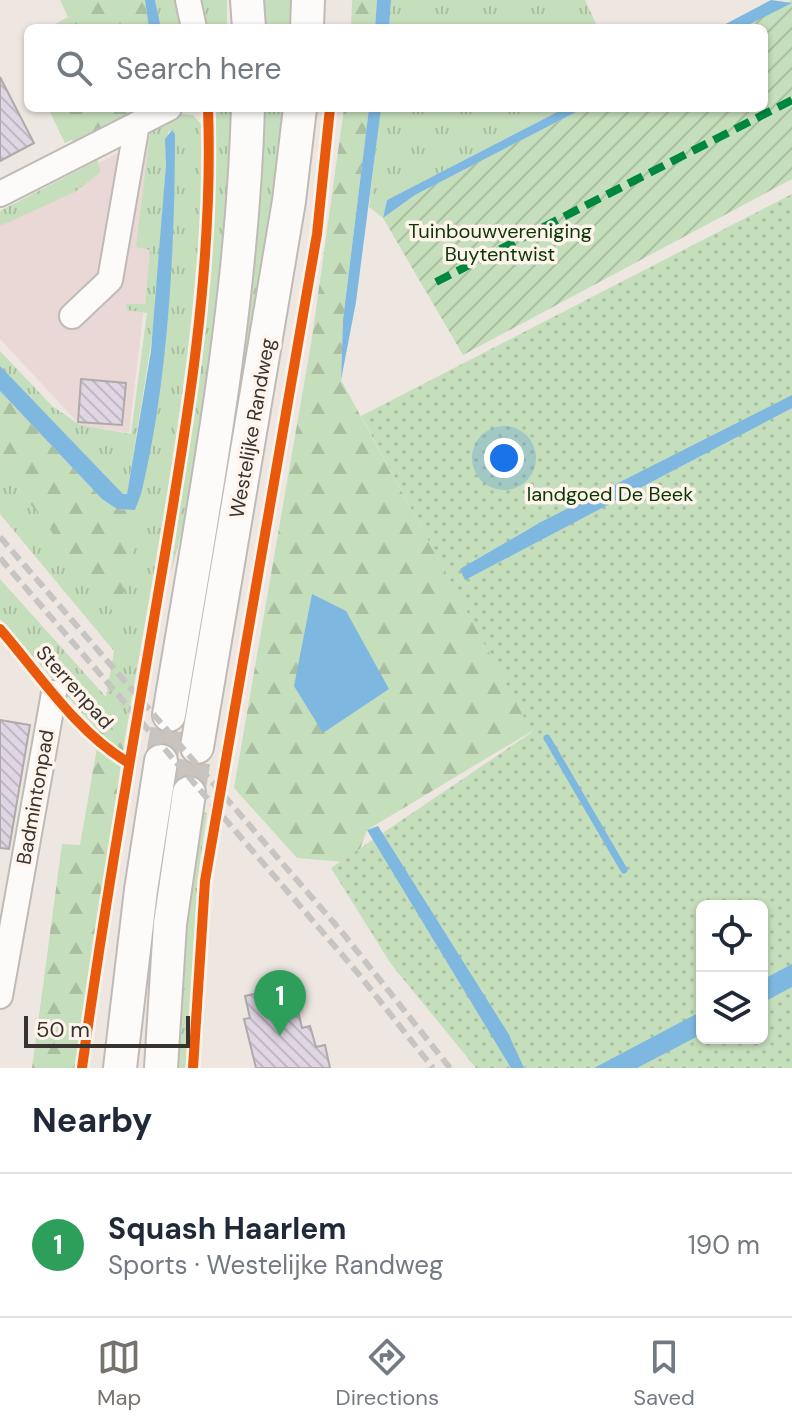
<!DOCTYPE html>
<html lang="en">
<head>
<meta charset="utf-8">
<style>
  :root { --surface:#fff; --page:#f6f6f7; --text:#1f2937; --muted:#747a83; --line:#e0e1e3; --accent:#78726d }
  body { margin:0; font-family:"DM Sans",sans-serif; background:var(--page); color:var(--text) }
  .controls { position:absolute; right:24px; bottom:24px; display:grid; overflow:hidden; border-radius:12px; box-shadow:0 2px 6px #0004 }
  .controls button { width:72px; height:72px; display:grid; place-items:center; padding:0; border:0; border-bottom:2px solid var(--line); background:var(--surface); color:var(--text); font:40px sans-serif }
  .scale { position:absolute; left:24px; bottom:20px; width:166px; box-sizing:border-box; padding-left:8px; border:4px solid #38332f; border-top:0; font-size:22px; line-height:28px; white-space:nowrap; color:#38332f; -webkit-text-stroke:6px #fef4ec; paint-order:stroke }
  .you { position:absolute; left:504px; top:458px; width:28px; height:28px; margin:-20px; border:6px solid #fff; border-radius:50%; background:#1a73e8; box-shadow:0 0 0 12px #1a73e833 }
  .badge { display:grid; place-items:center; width:52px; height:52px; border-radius:50%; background:var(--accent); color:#fff; font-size:26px; font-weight:700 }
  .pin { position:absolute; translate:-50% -66px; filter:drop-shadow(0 2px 4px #0008) }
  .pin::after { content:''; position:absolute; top:42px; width:28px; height:24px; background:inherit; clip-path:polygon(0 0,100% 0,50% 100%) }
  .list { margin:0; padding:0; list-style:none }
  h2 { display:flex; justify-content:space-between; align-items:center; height:104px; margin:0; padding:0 32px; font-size:34px }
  h2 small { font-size:26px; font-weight:400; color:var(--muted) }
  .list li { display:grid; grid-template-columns:52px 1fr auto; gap:24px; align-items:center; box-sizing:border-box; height:144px; padding:0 32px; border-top:2px solid var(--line) }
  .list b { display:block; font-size:30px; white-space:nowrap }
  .list p { margin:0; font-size:26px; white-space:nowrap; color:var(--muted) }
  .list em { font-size:26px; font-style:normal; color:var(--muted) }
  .icon { flex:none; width:44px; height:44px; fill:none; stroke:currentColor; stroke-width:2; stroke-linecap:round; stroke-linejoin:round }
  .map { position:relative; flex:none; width:792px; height:1068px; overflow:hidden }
  .search { position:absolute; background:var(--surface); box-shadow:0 2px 6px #0004; left:24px; right:24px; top:24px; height:88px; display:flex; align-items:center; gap:20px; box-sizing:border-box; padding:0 28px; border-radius:12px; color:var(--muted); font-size:30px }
  .sheet { height:248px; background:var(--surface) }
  nav { display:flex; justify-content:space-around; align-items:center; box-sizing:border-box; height:112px; border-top:2px solid var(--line); background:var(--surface); font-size:22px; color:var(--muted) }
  nav a { display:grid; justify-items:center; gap:4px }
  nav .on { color:var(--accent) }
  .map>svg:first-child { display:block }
  .industrial { fill:#e9d8d6 }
  .grass { fill:url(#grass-tufts) }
  .forest { fill:url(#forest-firs); fill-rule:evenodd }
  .park { fill:url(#park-dots); fill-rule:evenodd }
  .garden { fill:url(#garden-furrows) }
  .water { fill:#7eb8e0 }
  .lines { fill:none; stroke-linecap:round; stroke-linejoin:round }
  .stream { stroke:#7eb8e0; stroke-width:7 }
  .building { fill:url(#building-back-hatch); stroke:#aeaaa9; stroke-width:2 }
  .major-tunnel { stroke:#cac3bd; stroke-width:32; stroke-dasharray:32 16; stroke-linecap:butt }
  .minor-casing { stroke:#c0bab6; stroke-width:28 }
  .major-casing { stroke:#c0bab6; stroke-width:36 }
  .minor { stroke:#fcfbfa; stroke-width:24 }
  .major { stroke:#fcfbfa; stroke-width:32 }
  .rail { stroke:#c7c5c4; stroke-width:6; stroke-dasharray:12 6; stroke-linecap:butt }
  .quiet { stroke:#00873e; stroke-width:8; stroke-dasharray:16 8; stroke-linecap:butt }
  .cycleway-casing { stroke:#fef4ec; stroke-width:15 }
  .cycleway { stroke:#e8590c; stroke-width:10 }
  .labels { text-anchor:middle; stroke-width:7; stroke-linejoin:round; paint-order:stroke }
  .park-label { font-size:20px; fill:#0a3704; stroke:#fef4ec }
  .street-label { font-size:20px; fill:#38332f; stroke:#fef4ec }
</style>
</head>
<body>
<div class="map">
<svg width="792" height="1068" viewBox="0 0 792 1068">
  <defs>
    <pattern id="grass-tufts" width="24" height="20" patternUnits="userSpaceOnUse" patternTransform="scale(2)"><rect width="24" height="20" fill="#c5debb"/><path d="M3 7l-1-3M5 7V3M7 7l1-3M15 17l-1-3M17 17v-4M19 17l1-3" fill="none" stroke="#aabfa1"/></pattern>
    <pattern id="forest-firs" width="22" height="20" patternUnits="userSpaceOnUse" patternTransform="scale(2)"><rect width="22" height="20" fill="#c5debb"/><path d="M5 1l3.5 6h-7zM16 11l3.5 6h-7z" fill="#aabfa1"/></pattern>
    <pattern id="park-dots" width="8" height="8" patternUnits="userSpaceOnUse" patternTransform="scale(2)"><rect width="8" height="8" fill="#c5debb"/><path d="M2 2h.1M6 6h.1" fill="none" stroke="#aabfa1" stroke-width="1.8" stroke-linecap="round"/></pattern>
    <pattern id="garden-furrows" width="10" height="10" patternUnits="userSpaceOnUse" patternTransform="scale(2)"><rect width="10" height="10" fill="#c5debb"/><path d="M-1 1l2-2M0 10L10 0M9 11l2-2" fill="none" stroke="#aabfa1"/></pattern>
    <pattern id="building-back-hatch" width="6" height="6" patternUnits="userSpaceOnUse" patternTransform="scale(2)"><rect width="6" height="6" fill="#e0d5e3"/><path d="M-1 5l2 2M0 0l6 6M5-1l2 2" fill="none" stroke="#c1b7c3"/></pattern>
  </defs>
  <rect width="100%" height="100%" fill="#eee7e1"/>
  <!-- industrial -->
  <path class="industrial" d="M147 137 164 139 129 433 80 425 0 339V216Z"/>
  <!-- grass -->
  <path class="grass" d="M155 0H182L188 28H161Z
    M200 0H227V28H205Z
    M263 0H297L296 28H264Z
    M391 0H585L598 28H389Z
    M216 108H230L235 138 212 376 195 482 171 572 204 336 216 178Z
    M264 108H290L231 460C234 342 264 226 264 108Z
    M380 108H565L387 200 383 218 369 207Z
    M181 114 193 115 201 124C205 187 198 249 192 312 177 457 148 600 124 744L120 740 107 741 0 619V579L106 697 114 651 0 514V465L119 618C145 457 175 298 175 134L172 130 168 132 156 313 127 494H123L9 376 0 366V351L52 406 80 425 131 434 147 313 127 310 126 304H145L150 250 136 247 150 133 154 127Z
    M98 160 100 173 75 192 0 226V211Z
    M200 806 207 814 199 868 186 1068H176L181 962Z"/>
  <!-- forest -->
  <path class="forest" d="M60 0H145L149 28H117L115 25 48 28 68 17Z
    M352 0H377L375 28H351Z
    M48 108H145L75 144 72 140 65 143Z
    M344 108H369L343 320 341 380 532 731 367 830 355 863 297 858 234 788 312 338ZM312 595 323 732 295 686Z
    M0 391 102 499 117 509 135 510 141 494 119 619 0 465Z
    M102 719 124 744 76 1068H32L62 844 80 845Z"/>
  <!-- park -->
  <path class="park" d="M792 194V1068H476L391 964 331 868 532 732 361 416ZM702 906H762V1038H702Z"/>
  <!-- garden -->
  <path class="garden" d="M792 0V179L463 355 383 218 415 195 584 108H764V28H738Z"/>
  <!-- water -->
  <path class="water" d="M145 0H155L161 28H149Z
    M377 0H391L389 28H375Z
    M771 0 792 3 742 28H718Z
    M369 108H381L356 302 341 380 343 320Z
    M565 108H584L415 195 383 218 387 200Z
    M172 130 175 134C175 248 168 384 141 494L135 510 117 509 102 499 0 391V366L123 494H127L151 351 166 164 165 139Z
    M792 395V408L465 580 460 569 541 522Z
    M312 594 346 611 389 689 323 733 294 686Z
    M378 826 508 1033 524 1068H511L367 830Z
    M792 964V987L762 1003V980Z
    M702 1011V1034L637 1068H594Z"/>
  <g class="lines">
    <!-- stream -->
    <path class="stream" d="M547 738 624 870"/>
  </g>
  <!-- building -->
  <path class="building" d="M0 77 34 143 0 161Z
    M81 379 126 383 122 425 78 422Z
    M0 720 30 725 9 849 0 848Z
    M280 988 281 997 287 996 290 1012 298 1011 302 1028 310 1026 316 1047 325 1045 330 1068H256L244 1019 250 1018 245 996Z"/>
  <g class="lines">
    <!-- major-tunnel -->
    <path class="major-tunnel" d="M161 761 169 715
      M189 793 197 747"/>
    <defs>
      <path id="minor" d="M188 0 194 28
        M0 194 169 108
        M72 316 110 280 137 124
        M0 996 54 693"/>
      <path id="major" d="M247 0 249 28
        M307 28 308 0
        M169 715C202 514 242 312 248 108
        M197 747 289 201 300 108
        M120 1068 141 890 161 761
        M161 1068 170 924 189 793"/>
    </defs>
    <!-- minor casing -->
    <use href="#minor" class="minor-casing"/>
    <!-- major casing -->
    <use href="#major" class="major-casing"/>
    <!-- minor -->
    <use href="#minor" class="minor"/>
    <!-- major -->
    <use href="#major" class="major"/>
    <!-- rail -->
    <path class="rail" d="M0 537 341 931 450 1068
      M0 558 357 972 433 1068"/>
    <!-- quiet -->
    <path class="quiet" d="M436 282 792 100"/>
    <defs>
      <path id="cycleway" d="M0 629C39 674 77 733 129 763
        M82 1068C104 908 132 749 159 589 186 430 214 270 208 108
        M193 1068 205 881 317 234 330 108"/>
    </defs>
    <!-- cycleway casing -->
    <use href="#cycleway" class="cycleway-casing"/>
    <!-- cycleway -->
    <use href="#cycleway" class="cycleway"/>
  </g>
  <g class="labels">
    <!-- park labels -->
    <g class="park-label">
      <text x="500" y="238">Tuinbouwvereniging<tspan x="500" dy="23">Buytentwist</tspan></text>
      <text x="610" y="501">landgoed De Beek</text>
    </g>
    <!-- street labels -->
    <g class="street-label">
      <text transform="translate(252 428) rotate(-80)" y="7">Westelijke Randweg</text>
      <text transform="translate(75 687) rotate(48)" y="7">Sterrenpad</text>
      <text transform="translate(35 797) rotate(-80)" y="7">Badmintonpad</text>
    </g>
  </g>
</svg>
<div class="controls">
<button><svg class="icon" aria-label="locate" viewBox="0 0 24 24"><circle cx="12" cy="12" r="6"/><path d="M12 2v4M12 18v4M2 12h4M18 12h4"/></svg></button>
<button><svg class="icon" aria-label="layers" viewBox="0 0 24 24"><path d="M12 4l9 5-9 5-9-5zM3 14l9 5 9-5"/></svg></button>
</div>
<div class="scale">50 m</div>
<div class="you"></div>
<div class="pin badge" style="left:280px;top:1036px;background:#2e9e5b">1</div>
<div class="search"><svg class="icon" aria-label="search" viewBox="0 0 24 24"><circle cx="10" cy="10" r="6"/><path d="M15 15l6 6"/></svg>Search here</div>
</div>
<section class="sheet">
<h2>Nearby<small></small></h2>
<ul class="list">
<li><span class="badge" style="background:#2e9e5b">1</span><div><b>Squash Haarlem</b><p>Sports · Westelijke Randweg</p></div><em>190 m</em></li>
</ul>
</section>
<nav>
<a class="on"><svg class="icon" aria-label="map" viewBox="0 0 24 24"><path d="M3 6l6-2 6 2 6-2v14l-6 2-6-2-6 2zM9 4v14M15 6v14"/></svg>Map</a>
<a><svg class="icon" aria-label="directions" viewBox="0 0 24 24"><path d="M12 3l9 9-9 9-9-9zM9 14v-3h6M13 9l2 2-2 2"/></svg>Directions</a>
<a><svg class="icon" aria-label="saved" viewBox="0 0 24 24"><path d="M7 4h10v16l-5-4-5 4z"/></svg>Saved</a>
</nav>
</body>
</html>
